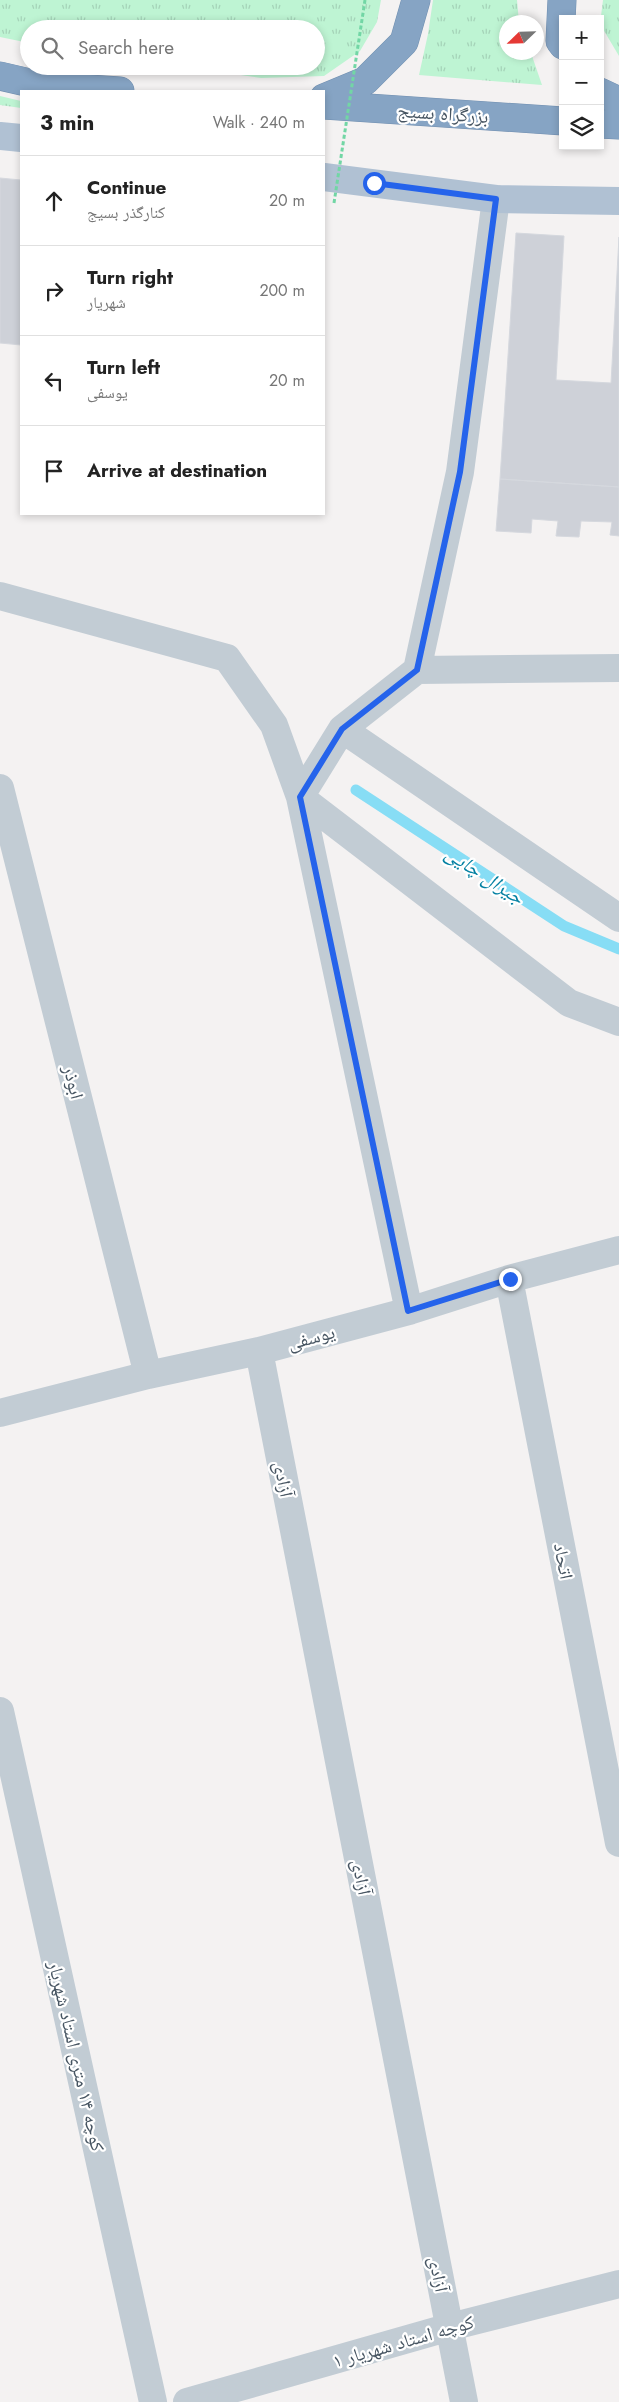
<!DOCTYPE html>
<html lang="en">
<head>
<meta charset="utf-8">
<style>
  :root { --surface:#fff; --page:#f2f2f2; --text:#222; --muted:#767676; --line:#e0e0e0 }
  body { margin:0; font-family:Jost,"Noto Naskh Arabic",sans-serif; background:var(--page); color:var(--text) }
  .controls { position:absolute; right:15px; top:15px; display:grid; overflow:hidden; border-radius:0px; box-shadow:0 2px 8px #0003 }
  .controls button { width:45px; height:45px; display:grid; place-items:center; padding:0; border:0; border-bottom:1px solid var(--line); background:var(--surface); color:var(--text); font:25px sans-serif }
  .compass { position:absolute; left:499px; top:15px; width:45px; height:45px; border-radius:50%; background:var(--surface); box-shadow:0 2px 8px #0003; rotate:247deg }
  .stop { position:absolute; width:15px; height:15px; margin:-11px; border:4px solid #2563eb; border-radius:50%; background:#fff }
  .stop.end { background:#2563eb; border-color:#fff; box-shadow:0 1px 5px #0008 }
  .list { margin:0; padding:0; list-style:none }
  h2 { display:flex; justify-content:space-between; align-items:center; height:65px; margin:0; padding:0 20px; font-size:21px }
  h2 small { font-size:16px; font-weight:400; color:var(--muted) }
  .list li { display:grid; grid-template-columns:32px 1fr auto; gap:15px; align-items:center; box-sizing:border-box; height:90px; padding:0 20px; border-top:1px solid var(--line) }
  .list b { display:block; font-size:19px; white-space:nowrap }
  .list p { margin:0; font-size:16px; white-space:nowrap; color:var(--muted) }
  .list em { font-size:16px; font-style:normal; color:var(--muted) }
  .icon { flex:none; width:28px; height:28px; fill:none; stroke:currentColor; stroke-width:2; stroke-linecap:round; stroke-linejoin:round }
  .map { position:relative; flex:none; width:619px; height:2402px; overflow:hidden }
  .search { position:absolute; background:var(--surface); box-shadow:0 2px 8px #0003; left:20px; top:20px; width:305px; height:55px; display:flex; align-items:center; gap:12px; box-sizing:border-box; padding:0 18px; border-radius:28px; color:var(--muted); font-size:19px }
  .panel { position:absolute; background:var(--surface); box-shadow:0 2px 8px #0003; left:20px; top:90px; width:305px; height:425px; border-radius:0px }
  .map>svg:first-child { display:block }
  .grass { fill:url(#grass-tufts) }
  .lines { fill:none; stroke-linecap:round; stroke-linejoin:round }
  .stream { stroke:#87ddf5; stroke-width:11 }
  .building { fill:#ced1d8; stroke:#d5d8de }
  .highway-casing { stroke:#718fb0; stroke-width:29 }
  .minor { stroke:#c2ccd4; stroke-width:28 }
  .major { stroke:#b0c1d3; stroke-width:28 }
  .highway { stroke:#86a4c4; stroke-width:28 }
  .path-bridge { stroke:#72d6a5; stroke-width:3; stroke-dasharray:4 2.5; stroke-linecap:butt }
  .route { stroke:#2563eb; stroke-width:6 }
  .labels { text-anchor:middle; stroke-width:4.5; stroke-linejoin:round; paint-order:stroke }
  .street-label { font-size:19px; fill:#475562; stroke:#fff }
  .water-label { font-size:20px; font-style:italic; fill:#0380a2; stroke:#fff }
</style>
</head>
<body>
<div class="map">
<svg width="619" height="2402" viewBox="0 0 619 2402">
  <defs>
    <pattern id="grass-tufts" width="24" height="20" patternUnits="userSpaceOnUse" patternTransform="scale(1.25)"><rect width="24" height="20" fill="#bef4d3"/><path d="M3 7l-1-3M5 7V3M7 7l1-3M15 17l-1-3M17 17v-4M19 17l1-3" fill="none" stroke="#a5d3b8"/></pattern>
  </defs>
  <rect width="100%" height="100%" fill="#f4f2f2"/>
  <!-- grass -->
  <path class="grass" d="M0 0H381L377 22 360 51 324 76 261 78 180 66H316V29H29V43L0 37Z
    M433 0H517L519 22H506V52L531 53 542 85 419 75 428 34Z
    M603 0H619V56L600 24Z
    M0 96 21 101V108L0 105Z"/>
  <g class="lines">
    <!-- stream -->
    <path class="stream" d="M356 790 564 926 619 949"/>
  </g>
  <!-- building -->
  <path class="building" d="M0 178 21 180V345L0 343Z
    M516 233 564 236 556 380 611 383 619 237V487L500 479Z
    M500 479 619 487V536L610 535 612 522 581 521 579 537 556 536 558 521 532 519 531 533 496 531Z"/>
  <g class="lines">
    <defs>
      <path id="highway" d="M562 0 560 41 563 45
        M0 76 43 86 120 91
        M600 92 619 101
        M324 98 365 81 404 42 416 0
        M324 105 563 121
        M600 124 619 125"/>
    </defs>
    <!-- highway casing -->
    <use href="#highway" class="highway-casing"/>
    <!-- minor -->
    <path class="minor" d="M0 596 227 658 274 725 300 797 409 1311
      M417 670 619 668
      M342 729 619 918
      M0 788 148 1375
      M300 797 342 729 417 670 460 472 496 199
      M300 797 569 1003 619 1022
      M509 1279 619 1843
      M259 1351 464 2402
      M0 1413 148 1375 259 1351 409 1311 509 1279 619 1250
      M0 1711 153 2402
      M187 2402 450 2327 619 2284"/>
    <!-- major -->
    <path class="major" d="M0 136 21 138
      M324 177 496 199 619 201"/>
    <!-- highway -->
    <use href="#highway" class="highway"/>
    <!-- path-bridge -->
    <path class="path-bridge" d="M334 203 365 0"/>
  </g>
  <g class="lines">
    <!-- route -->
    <path class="route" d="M374 183 496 199 460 472 417 670 342 729 300 797 408 1311 510 1279"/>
  </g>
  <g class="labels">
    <!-- street labels -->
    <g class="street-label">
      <text transform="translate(443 113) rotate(4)" y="7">بزرگراه بسیج</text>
      <text transform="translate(74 1082) rotate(76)" y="7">ابوذر</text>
      <text transform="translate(311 1337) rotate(-15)" y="7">یوسفی</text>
      <text transform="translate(284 1479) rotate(79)" y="7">آزادی</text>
      <text transform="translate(564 1561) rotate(79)" y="7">اتحاد</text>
      <text transform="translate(362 1877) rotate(79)" y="7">آزادی</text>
      <text transform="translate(77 2056) rotate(77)" y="7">کوچه ۱۴ متری استاد شهریار</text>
      <text transform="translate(439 2274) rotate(79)" y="7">آزادی</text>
      <text transform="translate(403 2341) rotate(-16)" y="7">کوچه استاد شهریار ۱</text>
    </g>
    <!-- water labels -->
    <g class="water-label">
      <text transform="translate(485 875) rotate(33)" y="7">جیرال چایی</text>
    </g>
  </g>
</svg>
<div class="controls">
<button>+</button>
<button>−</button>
<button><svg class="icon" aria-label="layers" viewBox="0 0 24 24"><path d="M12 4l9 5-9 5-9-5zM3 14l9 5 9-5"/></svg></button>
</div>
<svg class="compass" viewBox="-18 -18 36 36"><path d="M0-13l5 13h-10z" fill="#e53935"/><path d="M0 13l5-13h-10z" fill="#767676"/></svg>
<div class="stop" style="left:374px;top:183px"></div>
<div class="stop end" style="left:510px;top:1279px"></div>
<div class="search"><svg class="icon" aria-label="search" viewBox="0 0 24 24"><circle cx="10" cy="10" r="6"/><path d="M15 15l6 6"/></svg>Search here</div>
<section class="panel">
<h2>3 min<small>Walk · 240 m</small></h2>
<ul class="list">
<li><svg class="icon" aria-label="ahead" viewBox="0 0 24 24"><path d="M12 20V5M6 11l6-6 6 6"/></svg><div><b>Continue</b><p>کنارگذر بسیج</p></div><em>20 m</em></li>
<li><svg class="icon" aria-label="right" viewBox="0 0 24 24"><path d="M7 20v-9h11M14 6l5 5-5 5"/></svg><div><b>Turn right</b><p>شهریار</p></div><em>200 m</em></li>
<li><svg class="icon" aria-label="left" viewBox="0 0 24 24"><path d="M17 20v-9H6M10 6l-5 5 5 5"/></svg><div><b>Turn left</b><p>یوسفی</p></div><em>20 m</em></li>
<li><svg class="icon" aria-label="arrive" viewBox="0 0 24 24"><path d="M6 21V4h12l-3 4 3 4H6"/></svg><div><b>Arrive at destination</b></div></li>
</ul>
</section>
</div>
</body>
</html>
